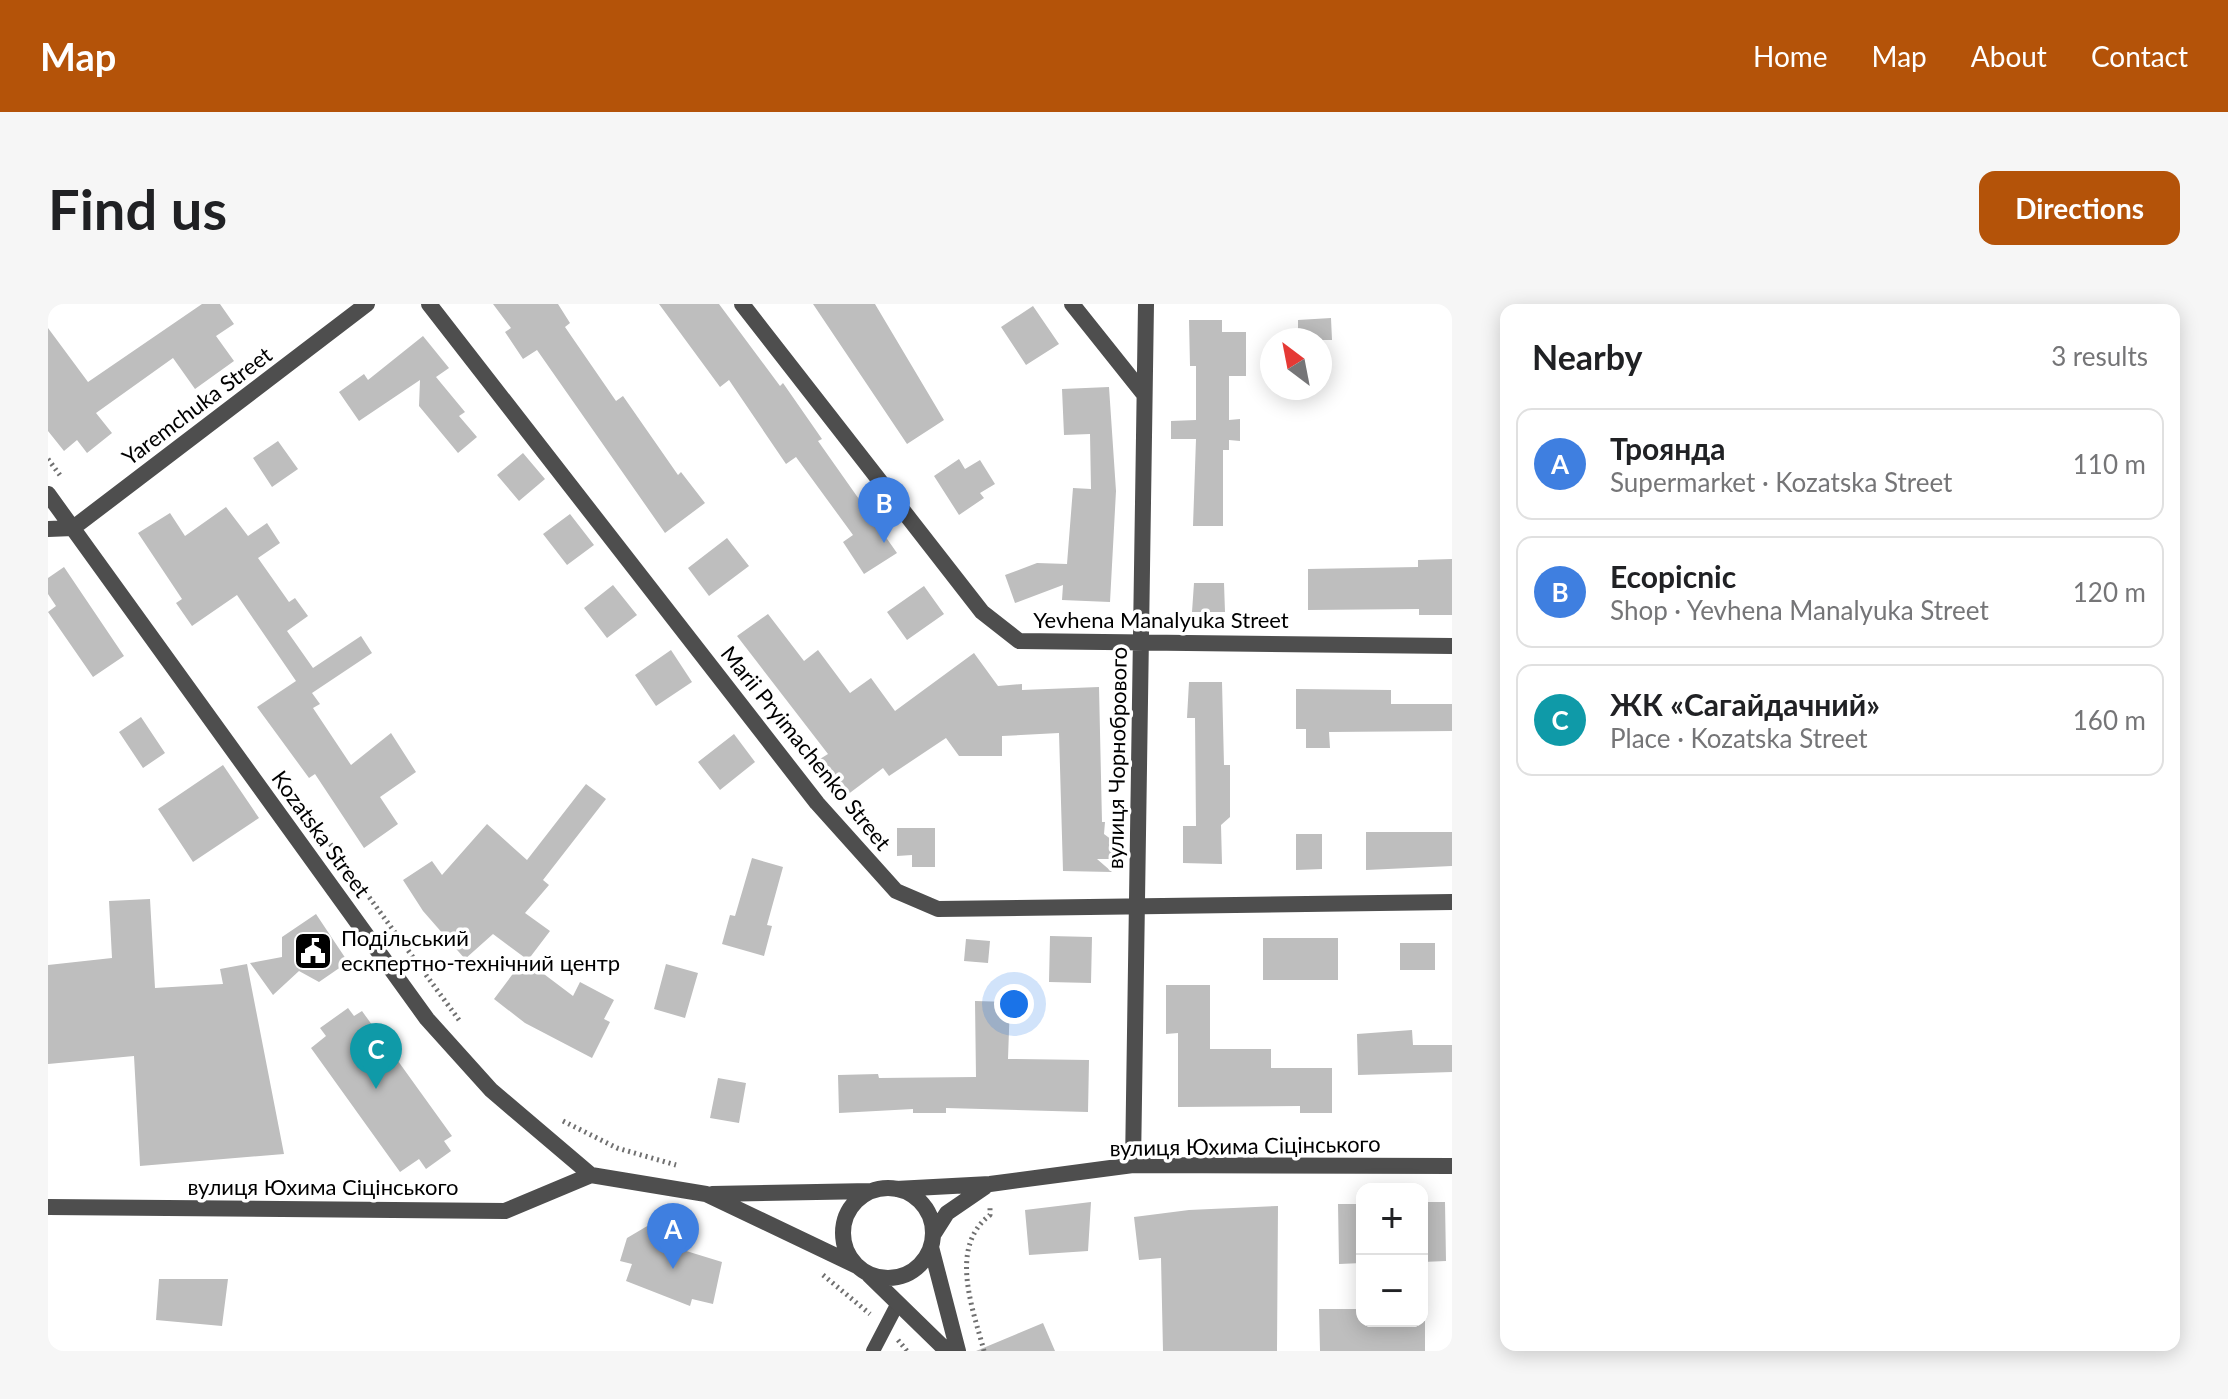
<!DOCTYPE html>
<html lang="en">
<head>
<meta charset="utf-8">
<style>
  :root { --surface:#fff; --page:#f6f6f6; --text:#202124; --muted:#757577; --line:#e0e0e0; --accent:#b45309 }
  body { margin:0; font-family:Lato,sans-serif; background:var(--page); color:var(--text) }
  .controls { position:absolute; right:24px; bottom:24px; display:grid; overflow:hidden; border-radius:16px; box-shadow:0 4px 20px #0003 }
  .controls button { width:72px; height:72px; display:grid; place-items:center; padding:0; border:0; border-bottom:2px solid var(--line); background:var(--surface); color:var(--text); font:40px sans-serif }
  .compass { position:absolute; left:1212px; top:24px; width:72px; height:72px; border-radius:50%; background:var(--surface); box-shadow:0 4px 20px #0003; rotate:328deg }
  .you { position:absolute; left:966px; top:700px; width:28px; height:28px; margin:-20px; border:6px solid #fff; border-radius:50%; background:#1a73e8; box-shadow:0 0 0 12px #1a73e833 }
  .badge { display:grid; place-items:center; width:52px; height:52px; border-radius:50%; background:var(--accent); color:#fff; font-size:26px; font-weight:700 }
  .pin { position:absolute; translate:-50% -66px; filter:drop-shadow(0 2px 4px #0008) }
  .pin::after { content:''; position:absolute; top:42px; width:28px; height:24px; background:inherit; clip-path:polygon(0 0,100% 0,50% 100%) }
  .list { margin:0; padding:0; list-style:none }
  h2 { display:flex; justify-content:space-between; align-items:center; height:104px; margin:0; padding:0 32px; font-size:34px }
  h2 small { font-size:26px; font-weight:400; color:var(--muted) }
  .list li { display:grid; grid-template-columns:52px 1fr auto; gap:24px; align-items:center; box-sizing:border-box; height:112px; margin:0 16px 16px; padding:0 16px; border:2px solid var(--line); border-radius:16px }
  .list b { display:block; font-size:30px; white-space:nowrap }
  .list p { margin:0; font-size:26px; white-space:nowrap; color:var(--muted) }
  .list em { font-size:26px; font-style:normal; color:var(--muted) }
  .map { position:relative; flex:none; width:1404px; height:1047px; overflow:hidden; border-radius:16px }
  header { display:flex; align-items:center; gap:48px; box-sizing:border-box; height:112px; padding:0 40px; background:var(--accent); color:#fff }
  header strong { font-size:38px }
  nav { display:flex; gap:44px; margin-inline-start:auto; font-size:28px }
  .intro { display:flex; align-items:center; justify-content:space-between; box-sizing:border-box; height:192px; padding:0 48px }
  h1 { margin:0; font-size:56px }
  .button { padding:20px 36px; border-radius:16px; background:var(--accent); color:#fff; font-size:28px; font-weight:700 }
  main { display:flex; gap:48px; padding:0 48px }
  aside { flex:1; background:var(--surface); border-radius:16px; box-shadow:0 4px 20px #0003 }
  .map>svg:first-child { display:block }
  .building { fill:#bebebe }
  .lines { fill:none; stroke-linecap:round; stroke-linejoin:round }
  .path { stroke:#707070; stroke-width:5; stroke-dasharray:2 4; stroke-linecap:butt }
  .lane { stroke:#4e4e4e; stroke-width:14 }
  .street { stroke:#4e4e4e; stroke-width:16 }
  .labels { text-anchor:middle; stroke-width:7; stroke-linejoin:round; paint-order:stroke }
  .street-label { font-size:22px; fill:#000; stroke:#fff }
  .poi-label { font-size:22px; fill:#000; stroke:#fff; text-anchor:start }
</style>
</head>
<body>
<header>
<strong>Map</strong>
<nav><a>Home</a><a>Map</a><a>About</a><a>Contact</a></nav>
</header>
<div class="intro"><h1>Find us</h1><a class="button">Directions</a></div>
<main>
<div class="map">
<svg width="1404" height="1047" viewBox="0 0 1404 1047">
  <rect width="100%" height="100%" fill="#fff"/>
  <!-- building -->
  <path class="building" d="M154 0H172L186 20 168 32 186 57 147 85 125 54 48 109 64 129 39 149 29 136 16 147 0 127V24L40 78Z
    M445 0H510L522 19 517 23 568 97 575 92 630 171 633 168 657 199 617 229 489 46 475 55 457 28 463 24Z
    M611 0H671L732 82 735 79 774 135 770 137 849 249 816 270 795 238 805 231 748 153 738 160 681 76 672 83Z
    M765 0H827L896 116 859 140Z
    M985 2 1011 40 978 61 953 23Z
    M1283 14 1284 36H1250V16Z
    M1141 16H1174V28H1198V72H1181V116L1192 115V137L1181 136V146H1175V222H1145L1148 135H1123V117L1148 116V62H1142Z
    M375 32 401 64 388 73 417 108 411 112 429 133 410 149 371 102 372 76 311 117 291 88 316 70 320 76Z
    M1061 83 1068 187 1062 298 1014 296 1015 281 967 299 957 271 989 259 1019 260 1025 184 1043 185 1042 130 1016 131 1014 85Z
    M230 137 250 165 224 183 205 154Z
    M475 149 497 175 471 197 449 171Z
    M911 155 917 165 932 156 947 180 932 189 936 194 911 211 886 172Z
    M178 203 200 232 219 219 232 239 210 254 241 298 247 294 260 312 239 327 265 364 313 332 324 349 264 389 272 400 265 404 303 461 343 429 368 468 332 493 350 520 316 544 267 470 261 474 209 403 248 377 189 291 144 322 128 299 134 295 90 229 122 209 137 232Z
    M522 210 546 241 519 261 495 230Z
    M679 234 701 262 661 292 640 264Z
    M1404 255V311H1371V305L1260 306V265L1370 263V256Z
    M16 263 76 352 45 373 0 308 8 302 0 290V274Z
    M1146 279H1176L1177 308H1144Z
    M565 281 589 311 559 334 536 304Z
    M876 282 896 310 859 336 839 308Z
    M720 310 756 357 770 346 802 389 823 374 847 407 926 349 950 382 974 380V386L1051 383 1054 518H1057L1056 530 1064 536V555H1049L1064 568 1015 567 1011 429 954 432V452H911L898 434 841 472 835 464 799 491 772 455 780 450 689 332Z
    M623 346 644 378 608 402 587 371Z
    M1141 378H1174L1176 461H1182V513L1173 521 1174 560 1135 559V522H1148L1147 414H1139Z
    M1248 385 1343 386V400H1404V427L1281 428 1282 444H1258V425H1248Z
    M93 413 117 449 95 464 71 428Z
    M686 430 707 458 672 486 650 458Z
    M175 461 211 514 145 558 110 505Z
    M538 480 558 495 495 576 501 581 477 609 502 627 480 656 445 630 417 655 375 607 355 576 384 557 394 571 439 520 479 556Z
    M849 524H887V563H864V551L849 552Z
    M1318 528H1404V562L1318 566Z
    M1248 530H1274V565L1248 566Z
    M704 554 735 563 719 621 724 622 716 652 674 640 682 611 687 612Z
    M102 595 107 684 175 680 172 665 199 660 236 850 92 862 86 752 0 760V661L64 654 61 597Z
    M268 610 300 658 271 678 251 667 225 691 202 659 234 653V633Z
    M1002 632 1044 633 1043 679 1001 678Z
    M1215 634H1290V676H1215Z
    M918 635 942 637 940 659 916 657Z
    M1352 639H1387V666H1352Z
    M476 655 525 692 532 678 566 696 556 715 562 718 544 754 477 719 446 695Z
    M618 660 650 669 637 714 606 705Z
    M1118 681H1162V745H1223V764H1284V809H1252V802L1130 803V729L1118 730Z
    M927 697 962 698 960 755 1041 756 1040 808 898 804V809H865V805L791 809 790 771 830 770 831 774 928 773Z
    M300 704 306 712 314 707 404 832 396 837 403 847 378 865 371 855 352 868 263 744 278 732 272 724Z
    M1364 726 1365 741H1404V768L1310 771 1309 730Z
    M670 774 698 779 691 819 662 814Z
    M1043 898 1040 947 981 951 977 906Z
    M1374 898H1397L1398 957 1374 958Z
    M1290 900H1314V959L1291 960Z
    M1230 902 1229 1047H1115L1113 954 1091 956 1086 913 1141 906Z
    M601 921 609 938 674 958 665 1000 644 995 642 1002 578 977 584 960 572 957 579 934Z
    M111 975H180L174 1022 108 1016Z
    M1271 1005H1314V1017H1377V1047H1272Z
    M995 1019 1007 1047H928Z"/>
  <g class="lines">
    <!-- path -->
    <path class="path" d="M0 155 14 174
      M261 511 411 716
      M515 817 569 844 628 861
      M775 971 822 1010
      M850 1036 859 1047
      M936 1047C925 1005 900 943 942 911V903"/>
    <!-- lane -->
    <path class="lane" d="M825 1047 850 999"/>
    <!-- street -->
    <path class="street" d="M381 0 769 499 848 587 890 605 1404 598
      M694 0 934 308 971 337 1404 342
      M1024 0 1095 89
      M0 190 379 715 443 786 543 871 658 890 809 962
      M0 225 25 224 319 0
      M1085 861 1098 0
      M795 929a45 45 0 1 1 90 0a45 45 0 1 1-90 0Z
      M848 885 942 880 1085 861 1404 862
      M664 890 823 887
      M0 903 457 907 543 871
      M885 931 899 909 937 883
      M883 943 910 1047
      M821 971 899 1047"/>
  </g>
  <!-- icons -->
  <defs>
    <symbol id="civic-square" viewBox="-11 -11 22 22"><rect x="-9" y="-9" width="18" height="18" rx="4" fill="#000" stroke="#fff"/><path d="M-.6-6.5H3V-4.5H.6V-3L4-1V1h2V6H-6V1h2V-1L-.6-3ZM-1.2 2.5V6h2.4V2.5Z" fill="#fff"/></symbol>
  </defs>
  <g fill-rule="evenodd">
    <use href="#civic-square" x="243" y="625" width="44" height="44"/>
  </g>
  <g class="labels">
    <!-- street labels -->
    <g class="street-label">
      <text transform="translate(149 102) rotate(-37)" y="8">Yaremchuka Street</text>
      <text x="1113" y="324">Yevhena Manalyuka Street</text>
      <text transform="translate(758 444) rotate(51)" y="8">Marii Pryimachenko Street</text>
      <text transform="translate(1069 454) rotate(-89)" y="8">вулиця Чорнобрового</text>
      <text transform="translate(273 530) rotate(54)" y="8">Kozatska Street</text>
      <text transform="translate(1197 842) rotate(-1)" y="8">вулиця Юхима Сіцінського</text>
      <text x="275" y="891">вулиця Юхима Сіцінського</text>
    </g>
    <!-- poi labels -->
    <g class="poi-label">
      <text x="293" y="642">Подільський<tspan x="293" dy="25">ескпертно-технічний центр</tspan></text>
    </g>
  </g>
</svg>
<div class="controls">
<button>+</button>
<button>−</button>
</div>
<svg class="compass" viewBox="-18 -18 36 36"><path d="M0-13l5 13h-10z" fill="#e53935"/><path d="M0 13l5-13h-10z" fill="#757577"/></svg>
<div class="you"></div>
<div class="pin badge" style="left:625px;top:965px;background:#3f7fe0">A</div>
<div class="pin badge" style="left:836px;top:239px;background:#3f7fe0">B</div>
<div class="pin badge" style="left:328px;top:785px;background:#0f9aa8">C</div>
</div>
<aside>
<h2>Nearby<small>3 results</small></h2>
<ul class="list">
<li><span class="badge" style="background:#3f7fe0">A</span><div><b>Троянда</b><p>Supermarket · Kozatska Street</p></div><em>110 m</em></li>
<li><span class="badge" style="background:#3f7fe0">B</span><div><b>Ecopicnic</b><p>Shop · Yevhena Manalyuka Street</p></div><em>120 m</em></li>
<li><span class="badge" style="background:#0f9aa8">C</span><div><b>ЖК «Сагайдачний»</b><p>Place · Kozatska Street</p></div><em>160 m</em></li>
</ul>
</aside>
</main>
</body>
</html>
